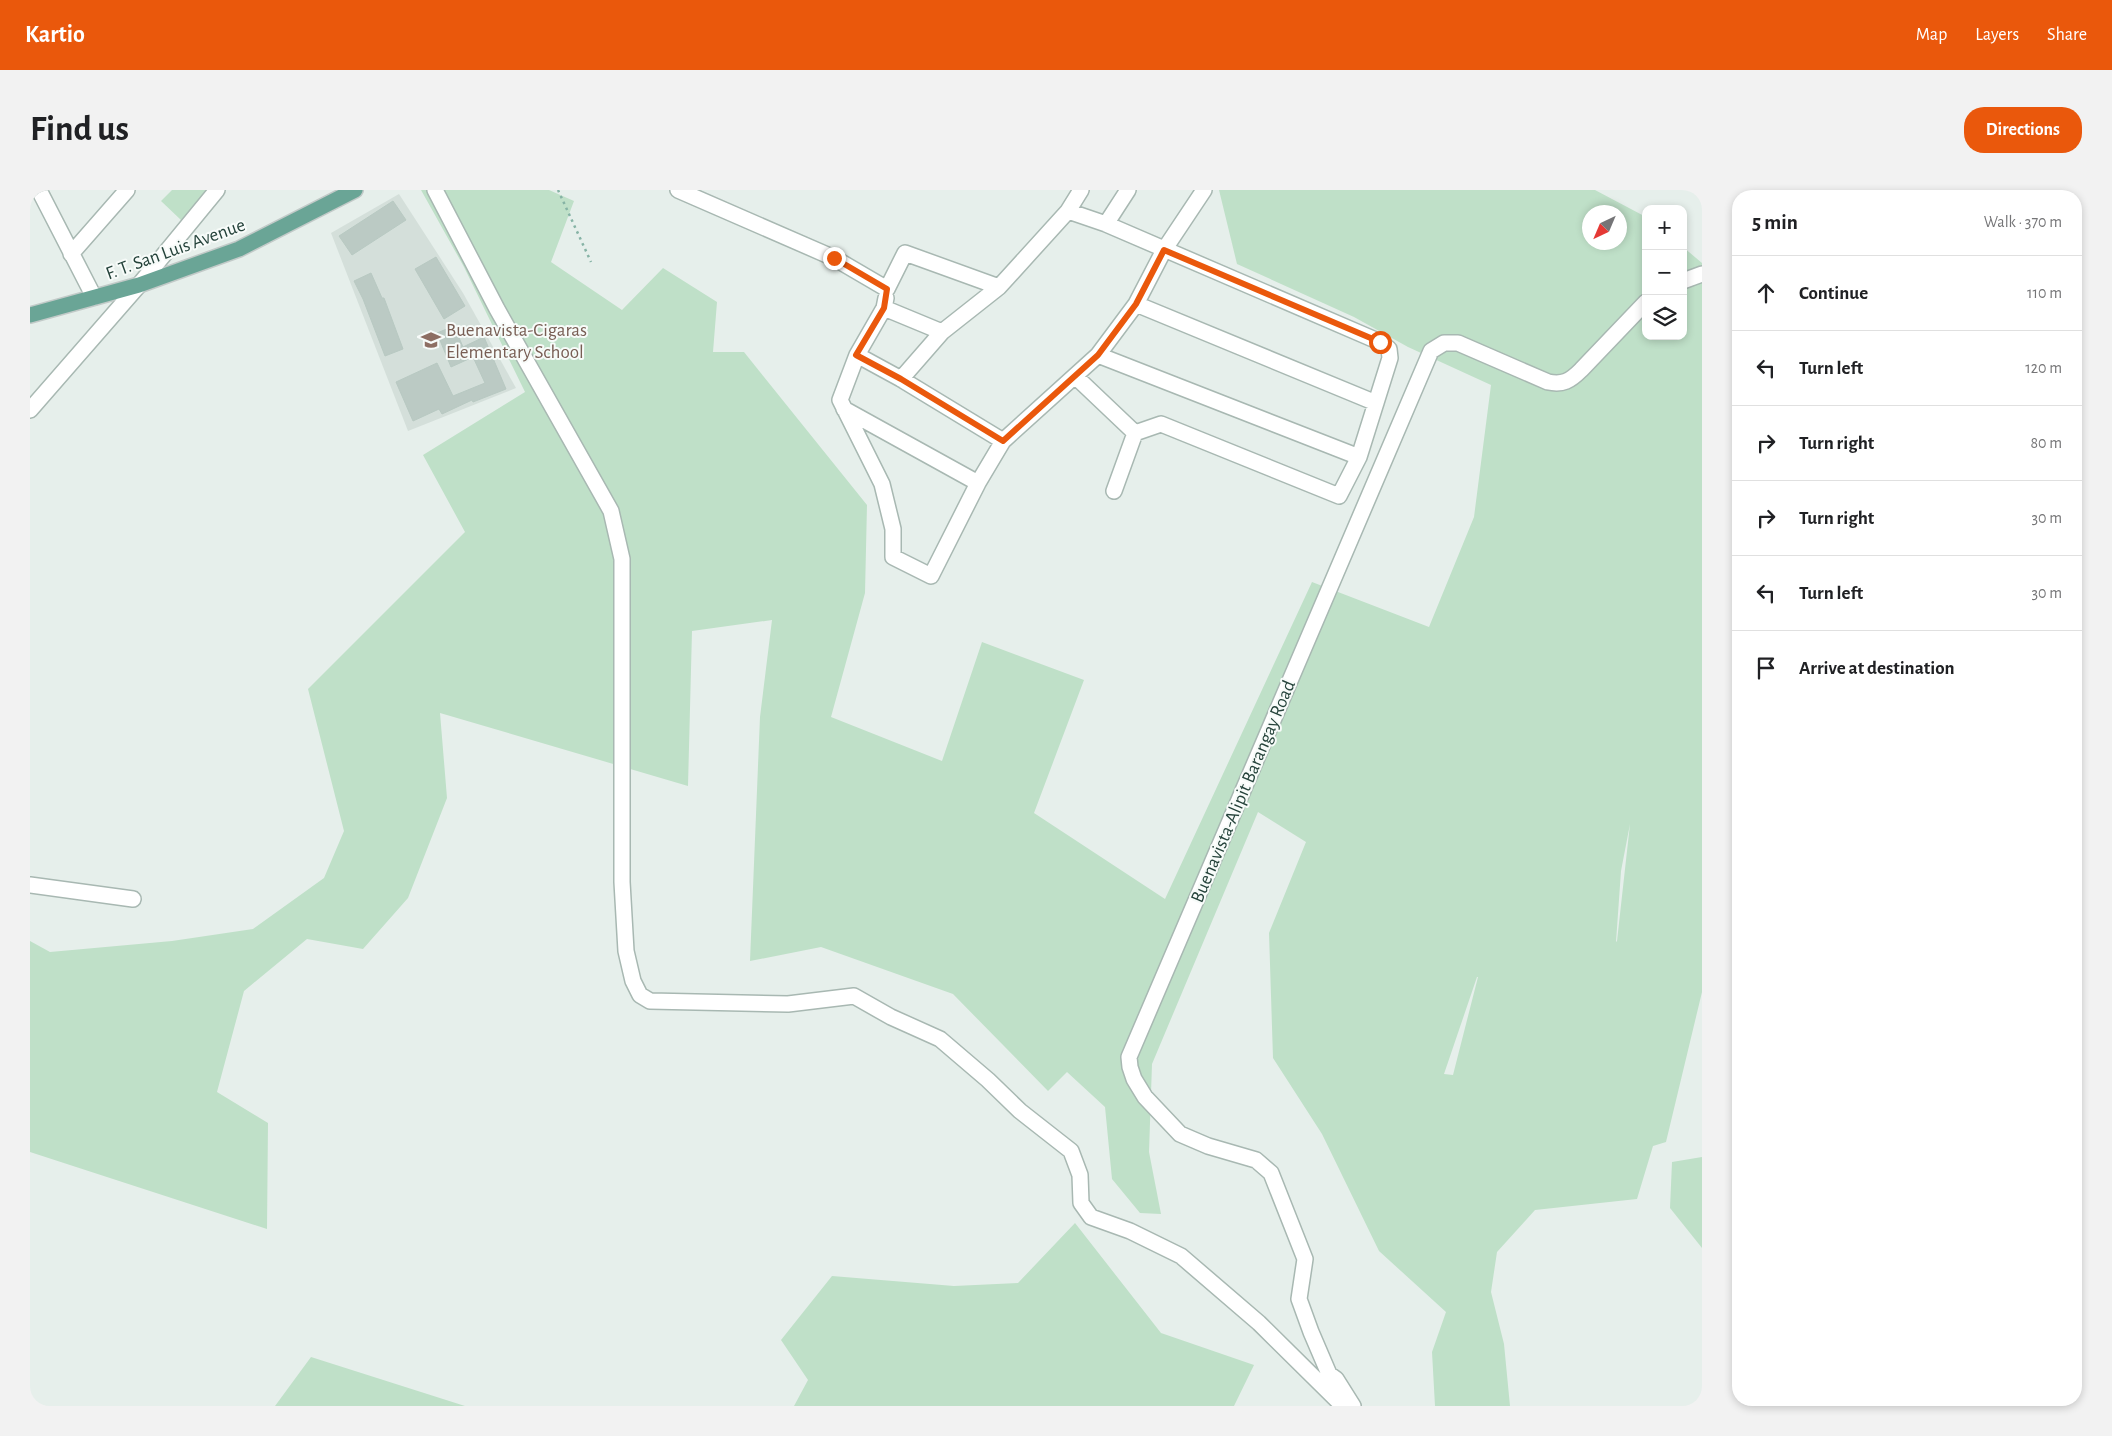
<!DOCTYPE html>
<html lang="en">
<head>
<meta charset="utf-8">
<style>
  :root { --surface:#fff; --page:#f2f2f2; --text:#202124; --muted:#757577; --line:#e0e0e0; --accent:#ea580c }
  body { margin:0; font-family:"Alegreya Sans",sans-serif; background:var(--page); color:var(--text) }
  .controls { position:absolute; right:15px; top:15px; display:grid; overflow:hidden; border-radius:10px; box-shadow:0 2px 8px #0003 }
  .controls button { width:45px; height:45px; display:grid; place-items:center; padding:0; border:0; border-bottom:1px solid var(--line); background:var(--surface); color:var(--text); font:25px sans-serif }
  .compass { position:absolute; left:1552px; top:15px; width:45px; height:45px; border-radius:50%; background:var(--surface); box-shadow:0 2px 8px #0003; rotate:224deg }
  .stop { position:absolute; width:15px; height:15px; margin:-11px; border:4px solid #ea580c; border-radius:50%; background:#fff }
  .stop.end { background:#ea580c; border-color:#fff; box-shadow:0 1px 5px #0008 }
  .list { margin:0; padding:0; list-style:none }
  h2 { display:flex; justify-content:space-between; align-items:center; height:65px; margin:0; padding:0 20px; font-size:21px }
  h2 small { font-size:16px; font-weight:400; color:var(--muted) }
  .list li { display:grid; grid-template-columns:32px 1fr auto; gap:15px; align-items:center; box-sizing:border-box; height:75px; padding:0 20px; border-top:1px solid var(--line) }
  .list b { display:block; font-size:19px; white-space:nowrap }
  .list em { font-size:16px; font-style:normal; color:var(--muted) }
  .icon { flex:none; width:28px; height:28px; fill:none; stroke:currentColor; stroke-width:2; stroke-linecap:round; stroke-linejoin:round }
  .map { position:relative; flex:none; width:1672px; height:1216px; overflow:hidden; border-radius:20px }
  header { display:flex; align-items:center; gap:30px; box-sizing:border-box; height:70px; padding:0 25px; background:var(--accent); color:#fff }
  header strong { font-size:24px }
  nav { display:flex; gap:28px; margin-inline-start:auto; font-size:18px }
  .intro { display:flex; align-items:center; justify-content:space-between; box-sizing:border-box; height:120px; padding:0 30px }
  h1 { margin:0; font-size:35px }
  .button { padding:12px 22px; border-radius:20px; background:var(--accent); color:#fff; font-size:18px; font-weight:700 }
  main { display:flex; gap:30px; padding:0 30px }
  aside { flex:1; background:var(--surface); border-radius:20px; box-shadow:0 2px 8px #0003 }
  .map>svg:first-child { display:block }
  .built { fill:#d4dfda }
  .green { fill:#bfe0c8; fill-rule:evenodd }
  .building { fill:#bbcac4; stroke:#b8c9c2 }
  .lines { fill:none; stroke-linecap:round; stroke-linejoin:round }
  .minor-casing { stroke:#a8b8b2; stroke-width:18 }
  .major-casing { stroke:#c2cac8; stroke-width:18 }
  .path { stroke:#86b3a5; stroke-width:2.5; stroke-dasharray:2.5 4; stroke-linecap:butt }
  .minor { stroke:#fff; stroke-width:15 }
  .major { stroke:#6aa596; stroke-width:15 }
  .route { stroke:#ea580c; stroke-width:6 }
  .labels { text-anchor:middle; stroke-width:4; stroke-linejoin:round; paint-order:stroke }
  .street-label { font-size:19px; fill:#24423a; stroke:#f7fbf9 }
  .education-label { font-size:19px; fill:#785e54; stroke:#f7fbf9; text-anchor:start }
</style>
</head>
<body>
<header>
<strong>Kartio</strong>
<nav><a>Map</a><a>Layers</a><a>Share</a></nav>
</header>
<div class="intro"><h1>Find us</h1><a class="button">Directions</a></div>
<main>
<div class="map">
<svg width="1672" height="1216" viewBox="0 0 1672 1216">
  <rect width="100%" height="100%" fill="#e6efeb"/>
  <!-- built -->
  <path class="built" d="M369 4 433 103 486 198 378 241 301 43Z"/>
  <!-- green -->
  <path class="green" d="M142 0H180L151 30 131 11Z
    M391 0H519L544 11 521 72 592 120 633 78 687 112 683 162H714L837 315 835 403 801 527 912 571 952 452 1054 490 1004 623 1135 709 1282 392 1399 437 1444 327 1461 195 1378 157 1324 127 1207 74 1189 0H1565L1616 27V146H1653V57L1672 73V802L1636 952 1623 956 1607 1009 1505 1020 1467 1062 1461 1102 1474 1154 1480 1216H1405L1402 1162 1416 1122 1349 1061 1292 944 1243 868 1239 743 1276 652 1228 622 1122 874 1119 962 1131 1024 1110 1023 1082 989 1075 917 1037 882 1018 901 923 804 791 757 720 771 730 527 742 430 662 441 658 596 410 523 417 608 378 708 333 759 277 749 214 801 187 902 238 933 237 1039 0 962V751L20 762 142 751 223 739 294 688 314 641 278 499 435 342 393 265 495 202 434 77ZM1560 22H1590V52H1560ZM1600 634 1587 751 1586 752 1591 681ZM1448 787 1423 885 1414 884 1447 787Z
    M1672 967V1058L1640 1018 1642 972Z
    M1045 1033 1131 1143 1224 1175 1204 1216H764L778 1190 751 1150 802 1086 924 1096 988 1093Z
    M281 1167 435 1216H245Z"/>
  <!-- building -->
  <path class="building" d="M363 11 376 30 322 65 309 46Z
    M406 67 435 116 414 129 385 79Z
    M341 83 352 108H354L373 159 355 166 333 109 324 91Z
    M424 136 433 157 454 147 476 199 443 212 442 210 412 224 409 219 383 231 366 192 407 173 423 206 455 193 443 167 421 177 407 143Z"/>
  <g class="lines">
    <defs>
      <path id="minor" d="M9 0 64 107
        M405 0 467 119 581 321 592 369V692L596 761 603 791 610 805 620 811 758 814 824 806 861 827 910 849 958 890 990 921 1041 961 1050 985 1051 1013 1061 1027 1100 1041 1151 1066 1229 1133 1313 1216
        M648 0 804 68 857 99 875 63 969 97
        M1038 21 1051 0
        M1076 34 1098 0
        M41 64 97 0
        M1653 91 1672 84
        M856 108 854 118 912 142
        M1106 114 1346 213
        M854 118 827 165 810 210 852 294 863 339V367L901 386 948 293 973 251 1068 165 1106 114 1134 60 1174 0
        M827 165 871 189 973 251
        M1068 165 1329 267
        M1046 187 1105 243 1084 301
        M871 189 912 142 969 97 1038 21 1076 34 1350 152 1359 159 1360 168 1329 267 1309 306 1131 234 1105 243
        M814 219 948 293
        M0 220 109 95 187 0
        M0 695 103 709
        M1323 1216 1306 1189 1299 1184 1281 1142 1269 1109 1275 1069 1241 983 1226 970 1178 956 1150 944 1115 907 1104 889 1100 877 1099 867 1401 161 1414 153H1428L1518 192C1533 195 1540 191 1551 180L1616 112"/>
      <path id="major" d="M0 125 109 95 209 59 325 0"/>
    </defs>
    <!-- minor casing -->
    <use href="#minor" class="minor-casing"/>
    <!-- major casing -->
    <use href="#major" class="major-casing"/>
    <!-- path -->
    <path class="path" d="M528 0 561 72"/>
    <!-- minor -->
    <use href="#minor" class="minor"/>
    <!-- major -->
    <use href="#major" class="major"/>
  </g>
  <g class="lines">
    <!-- route -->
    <path class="route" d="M804 68 857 99 854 118 826 165 871 189 973 251 1068 165 1106 114 1134 60 1350 152"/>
  </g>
  <!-- icons -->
  <defs>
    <symbol id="school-bare" viewBox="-9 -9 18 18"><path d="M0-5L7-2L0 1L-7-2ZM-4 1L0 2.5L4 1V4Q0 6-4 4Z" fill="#8d6e63" stroke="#f7fbf9" stroke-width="2.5" paint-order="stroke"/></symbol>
  </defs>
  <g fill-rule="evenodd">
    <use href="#school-bare" x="387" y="136" width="28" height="28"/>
  </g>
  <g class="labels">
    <!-- street labels -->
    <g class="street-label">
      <text transform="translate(145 58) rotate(-20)" y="7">F. T. San Luis Avenue</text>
      <text transform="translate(1212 601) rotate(-67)" y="7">Buenavista-Alipit Barangay Road</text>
    </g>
    <!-- education labels -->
    <g class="education-label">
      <text x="416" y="146">Buenavista-Cigaras<tspan x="416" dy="22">Elementary School</tspan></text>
    </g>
  </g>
</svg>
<div class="controls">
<button>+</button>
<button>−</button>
<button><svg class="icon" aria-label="layers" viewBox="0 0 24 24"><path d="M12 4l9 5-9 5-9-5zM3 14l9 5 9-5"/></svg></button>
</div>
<svg class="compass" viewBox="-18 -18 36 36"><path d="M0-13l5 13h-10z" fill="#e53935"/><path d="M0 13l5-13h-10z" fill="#757577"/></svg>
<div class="stop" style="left:1350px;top:152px"></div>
<div class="stop end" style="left:804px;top:68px"></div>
</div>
<aside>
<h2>5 min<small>Walk · 370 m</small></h2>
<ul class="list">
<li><svg class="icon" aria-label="ahead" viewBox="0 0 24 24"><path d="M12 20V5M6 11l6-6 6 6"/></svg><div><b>Continue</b></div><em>110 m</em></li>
<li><svg class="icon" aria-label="left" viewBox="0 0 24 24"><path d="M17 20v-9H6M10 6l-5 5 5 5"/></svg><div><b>Turn left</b></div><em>120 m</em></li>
<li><svg class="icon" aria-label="right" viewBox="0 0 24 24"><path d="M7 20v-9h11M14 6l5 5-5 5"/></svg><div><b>Turn right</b></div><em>80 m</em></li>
<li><svg class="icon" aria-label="right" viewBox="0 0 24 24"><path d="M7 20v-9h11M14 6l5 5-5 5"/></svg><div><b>Turn right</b></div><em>30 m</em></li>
<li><svg class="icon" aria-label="left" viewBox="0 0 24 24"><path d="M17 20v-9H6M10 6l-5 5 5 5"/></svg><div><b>Turn left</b></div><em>30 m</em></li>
<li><svg class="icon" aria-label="arrive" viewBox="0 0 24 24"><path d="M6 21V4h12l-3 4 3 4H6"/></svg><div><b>Arrive at destination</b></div></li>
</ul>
</aside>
</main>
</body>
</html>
